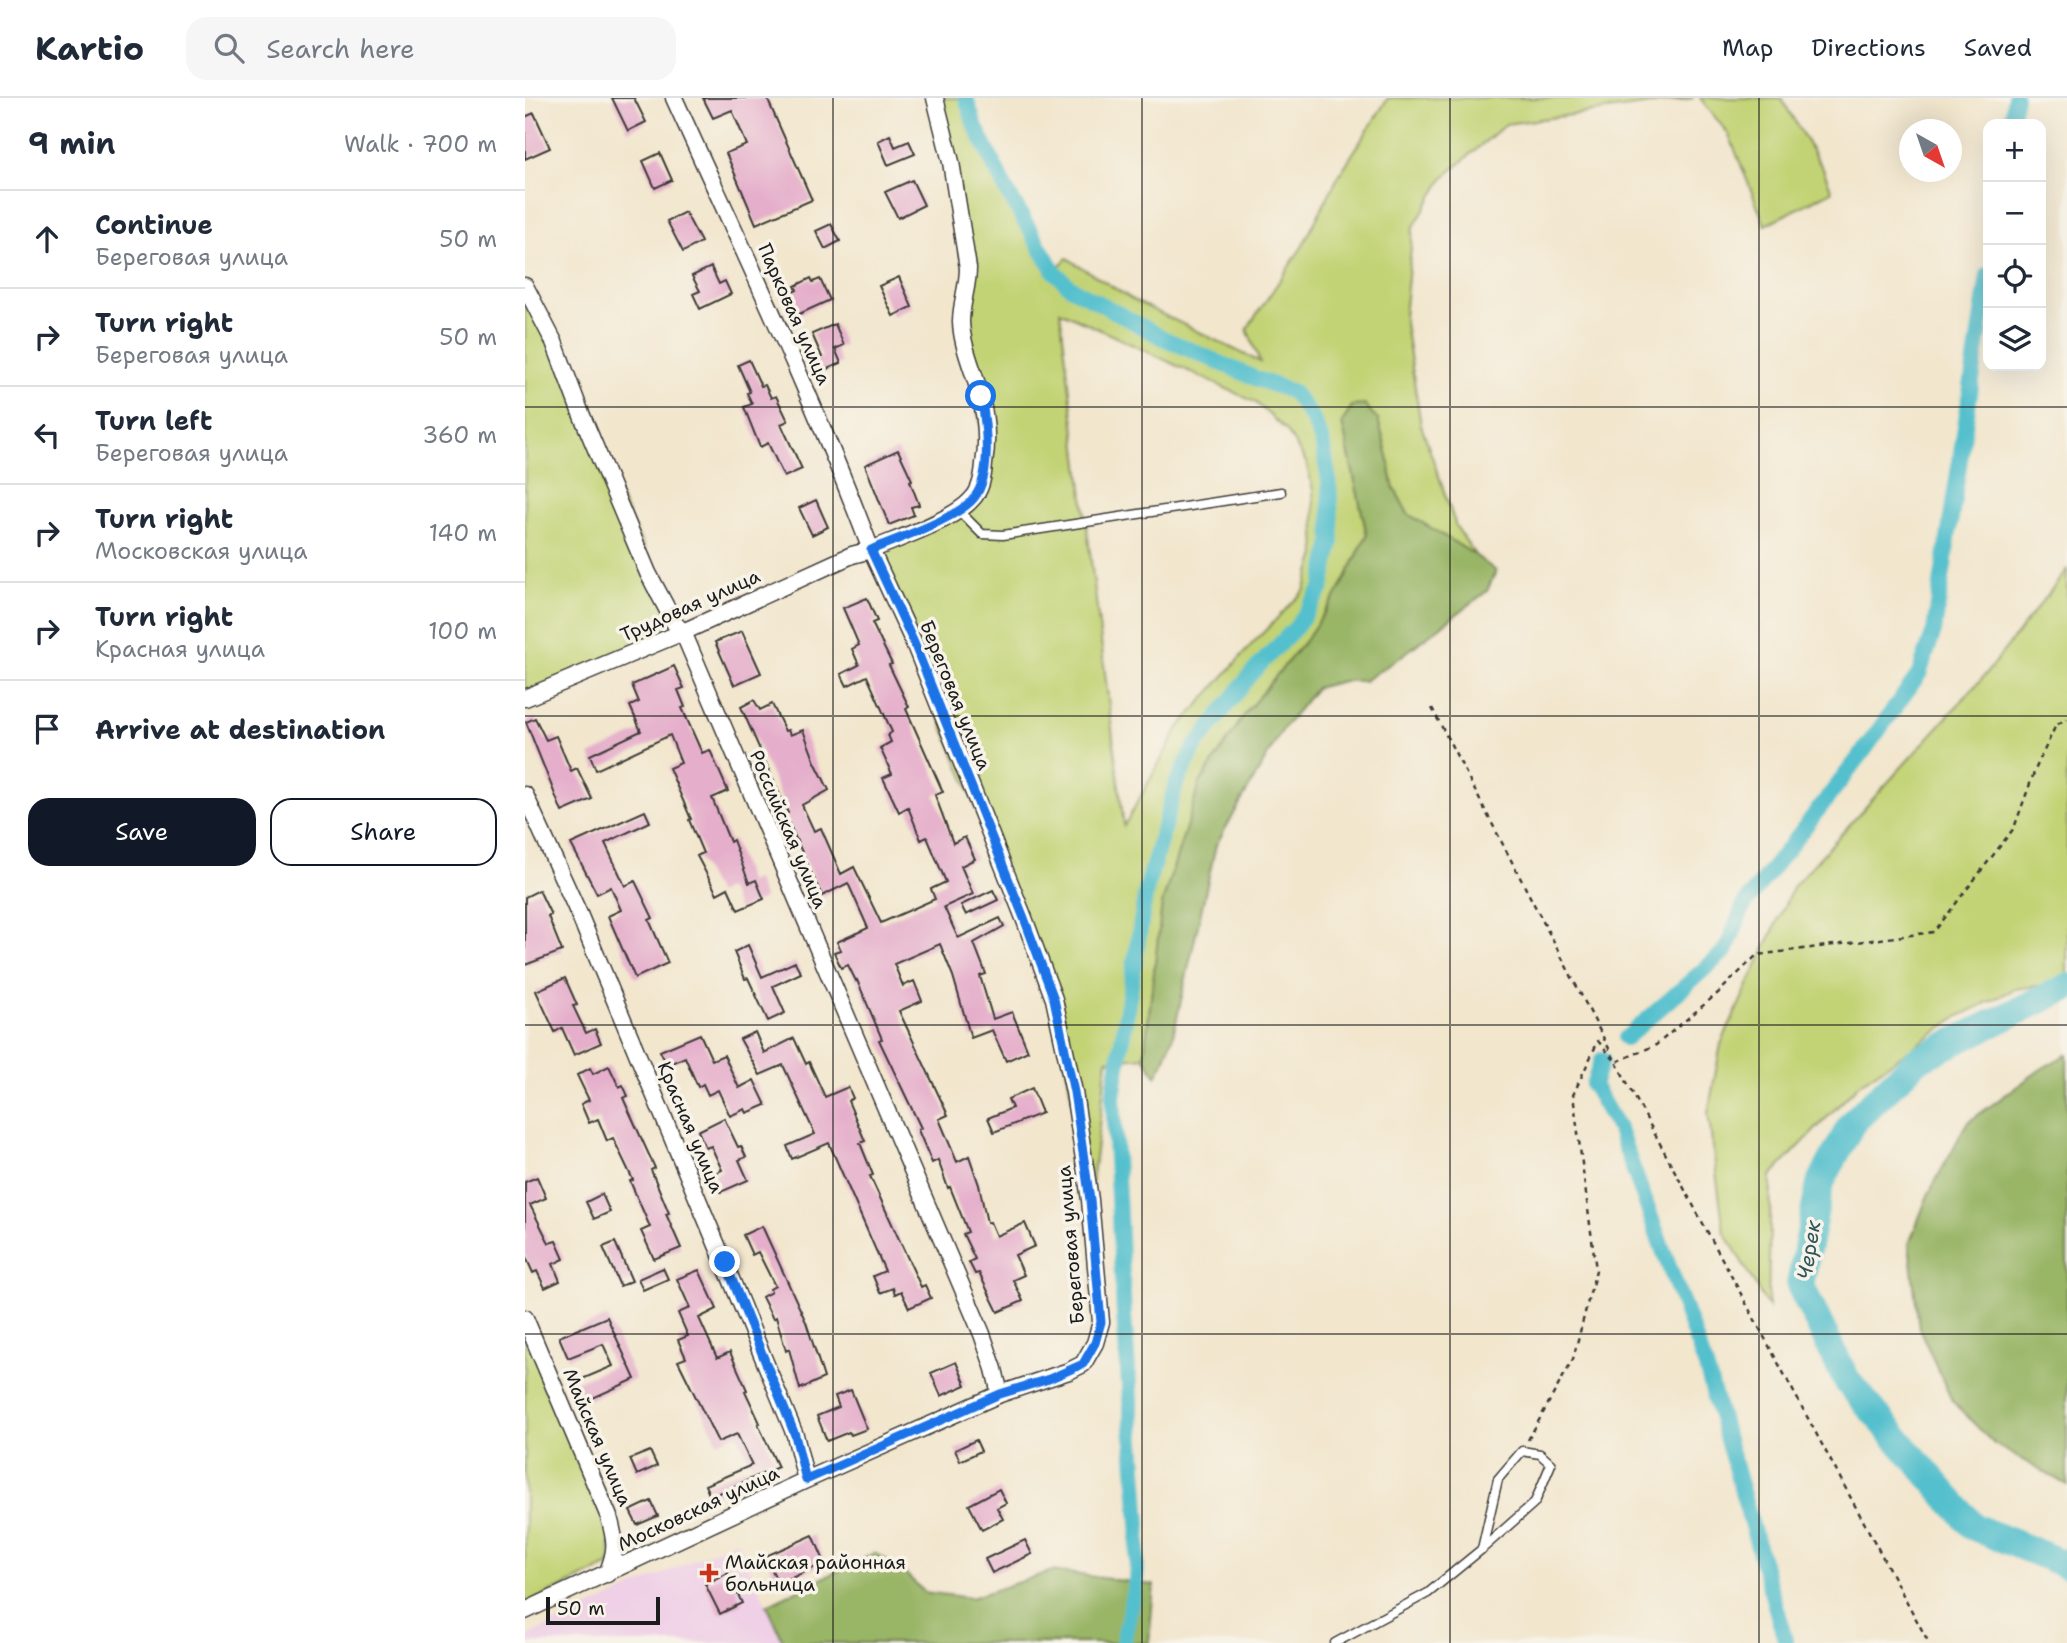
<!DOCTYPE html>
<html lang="en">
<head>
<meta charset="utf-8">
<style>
  :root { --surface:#fff; --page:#f6f6f7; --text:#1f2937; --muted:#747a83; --line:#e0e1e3; --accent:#111827 }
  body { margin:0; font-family:"Shantell Sans",sans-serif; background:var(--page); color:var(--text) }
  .controls { position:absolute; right:21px; top:21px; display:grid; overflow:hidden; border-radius:14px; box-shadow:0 7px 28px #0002 }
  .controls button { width:63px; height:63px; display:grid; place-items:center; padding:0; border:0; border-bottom:2px solid var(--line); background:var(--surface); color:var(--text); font:35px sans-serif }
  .compass { position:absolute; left:1374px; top:21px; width:63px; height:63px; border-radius:50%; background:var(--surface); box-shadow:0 7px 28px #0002; rotate:140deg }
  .scale { position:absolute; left:21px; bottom:18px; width:114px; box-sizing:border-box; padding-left:7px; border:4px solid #1c1c1c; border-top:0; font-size:19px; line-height:24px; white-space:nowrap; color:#1c1c1c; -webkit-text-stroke:5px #f7f3e8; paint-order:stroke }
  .stop { position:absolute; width:21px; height:21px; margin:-16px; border:5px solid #1a73e8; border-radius:50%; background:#fff }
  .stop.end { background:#1a73e8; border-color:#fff; box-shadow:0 2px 7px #0008 }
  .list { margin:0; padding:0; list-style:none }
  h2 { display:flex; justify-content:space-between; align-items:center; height:91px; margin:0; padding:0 28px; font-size:30px }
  h2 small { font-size:23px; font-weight:400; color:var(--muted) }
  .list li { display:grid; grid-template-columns:46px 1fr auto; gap:21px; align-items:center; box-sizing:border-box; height:98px; padding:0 28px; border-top:2px solid var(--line) }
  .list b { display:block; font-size:26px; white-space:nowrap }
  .list p { margin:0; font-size:23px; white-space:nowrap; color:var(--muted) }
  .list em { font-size:23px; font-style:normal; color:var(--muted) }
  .actions { display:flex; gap:14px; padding:21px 28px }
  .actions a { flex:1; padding:16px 0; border:2px solid var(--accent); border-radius:21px; text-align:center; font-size:24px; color:var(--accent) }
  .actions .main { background:var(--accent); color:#fff }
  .icon { flex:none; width:38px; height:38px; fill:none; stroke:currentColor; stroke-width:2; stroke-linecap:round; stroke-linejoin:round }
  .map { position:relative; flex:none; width:1542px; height:1545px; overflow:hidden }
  header { display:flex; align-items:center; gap:42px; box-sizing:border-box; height:98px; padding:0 35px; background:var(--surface); border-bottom:2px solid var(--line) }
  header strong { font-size:33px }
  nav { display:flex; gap:38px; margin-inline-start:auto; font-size:24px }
  .search { width:490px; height:63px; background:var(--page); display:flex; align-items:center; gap:18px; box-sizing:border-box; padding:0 24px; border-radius:21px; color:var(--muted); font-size:26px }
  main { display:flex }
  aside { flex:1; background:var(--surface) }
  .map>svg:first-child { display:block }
  .built { fill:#efd0e6 }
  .green { fill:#c2d375; stroke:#6f7848; stroke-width:2; fill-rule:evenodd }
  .forest { fill:#99b566; stroke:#5a6841; stroke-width:2 }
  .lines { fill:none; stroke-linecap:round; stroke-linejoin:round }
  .canal { stroke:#54c0cd; stroke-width:16 }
  .river { stroke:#54c0cd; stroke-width:28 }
  .building { fill:#e5afcb }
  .lane-casing { stroke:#3c3a37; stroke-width:11 }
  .street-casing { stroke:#3c3a37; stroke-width:19 }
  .path { stroke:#3c3a37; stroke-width:2.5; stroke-dasharray:5 5; stroke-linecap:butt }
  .lane { stroke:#fff; stroke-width:8 }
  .street { stroke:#fff; stroke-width:16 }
  .route { stroke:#1a73e8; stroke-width:9 }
  .grid { fill:none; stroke:#1c1c1c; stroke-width:2; stroke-opacity:0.55 }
  .poi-dot { fill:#c8321e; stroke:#f7f3e8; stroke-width:2.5 }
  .labels { text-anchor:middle; stroke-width:7; stroke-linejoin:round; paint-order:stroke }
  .street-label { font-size:19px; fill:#1c1c1c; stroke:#f7f3e8 }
  .poi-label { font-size:19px; fill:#1c1c1c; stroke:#f7f3e8; text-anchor:start }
  .water-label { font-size:21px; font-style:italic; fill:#30555a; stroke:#f7f3e8 }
</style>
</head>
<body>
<header>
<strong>Kartio</strong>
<div class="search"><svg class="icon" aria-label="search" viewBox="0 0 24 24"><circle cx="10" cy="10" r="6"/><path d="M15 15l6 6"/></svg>Search here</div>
<nav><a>Map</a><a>Directions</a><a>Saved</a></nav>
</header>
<main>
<aside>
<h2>9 min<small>Walk · 700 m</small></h2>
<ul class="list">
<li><svg class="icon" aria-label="ahead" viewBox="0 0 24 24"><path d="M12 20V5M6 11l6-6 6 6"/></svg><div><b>Continue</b><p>Береговая улица</p></div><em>50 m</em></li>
<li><svg class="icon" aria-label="right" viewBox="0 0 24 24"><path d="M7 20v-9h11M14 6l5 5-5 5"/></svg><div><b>Turn right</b><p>Береговая улица</p></div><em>50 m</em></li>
<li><svg class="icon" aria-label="left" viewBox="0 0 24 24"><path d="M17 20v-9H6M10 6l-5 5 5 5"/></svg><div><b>Turn left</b><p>Береговая улица</p></div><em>360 m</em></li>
<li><svg class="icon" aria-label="right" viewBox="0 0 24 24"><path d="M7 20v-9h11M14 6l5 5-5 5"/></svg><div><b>Turn right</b><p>Московская улица</p></div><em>140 m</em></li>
<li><svg class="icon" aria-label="right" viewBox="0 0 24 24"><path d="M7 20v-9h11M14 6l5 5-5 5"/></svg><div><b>Turn right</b><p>Красная улица</p></div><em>100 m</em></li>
<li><svg class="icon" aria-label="arrive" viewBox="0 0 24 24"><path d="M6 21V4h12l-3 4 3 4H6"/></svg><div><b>Arrive at destination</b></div></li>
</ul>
<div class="actions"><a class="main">Save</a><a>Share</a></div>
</aside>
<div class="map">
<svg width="1542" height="1545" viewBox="0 0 1542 1545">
  <rect width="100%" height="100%" fill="#f7f3e8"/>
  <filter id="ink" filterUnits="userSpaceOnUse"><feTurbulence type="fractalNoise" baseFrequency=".0143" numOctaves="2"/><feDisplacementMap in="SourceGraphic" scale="14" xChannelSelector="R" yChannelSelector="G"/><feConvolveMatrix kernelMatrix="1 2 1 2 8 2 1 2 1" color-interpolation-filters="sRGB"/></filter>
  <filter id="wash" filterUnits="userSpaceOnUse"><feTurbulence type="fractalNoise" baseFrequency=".00686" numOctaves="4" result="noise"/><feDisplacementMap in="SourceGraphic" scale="28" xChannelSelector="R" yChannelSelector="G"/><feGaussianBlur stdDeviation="1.57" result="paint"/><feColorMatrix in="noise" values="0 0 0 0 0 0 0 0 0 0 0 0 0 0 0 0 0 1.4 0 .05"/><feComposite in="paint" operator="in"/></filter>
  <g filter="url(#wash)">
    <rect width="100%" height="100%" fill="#f2e6cd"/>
    <!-- built -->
    <path class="built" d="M212 1442 259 1545H0V1539Z"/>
    <!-- green -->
    <path class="green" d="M410 0H441C460 62 496 117 529 173L542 160 610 203 735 264 722 231 777 149 813 79 863 0H1169L981 26 919 79 888 130 879 219 896 327 931 428 950 457 883 416 868 388 863 358 853 322 817 325 842 437 815 492 780 543 722 613 675 685 637 806 619 959 582 962 565 1102 529 901 346 452 448 401 461 354 439 242 443 187ZM535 213 730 304 761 332 781 364 788 392 791 456 779 493 727 546 655 628 599 728Z
      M1175 0H1256L1298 71 1307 93 1240 127 1204 37Z
      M0 188 55 313 158 534 0 600Z
      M1542 472V884L1490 891 1432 919 1333 987 1246 1078 1243 1209 1199 1133 1183 1015 1196 946 1268 789 1460 577Z
      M0 1224 84 1419 85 1467 0 1506Z"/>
    <!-- forest -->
    <path class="forest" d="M840 307 853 322 863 358 868 388 883 416 950 457 971 473 962 493 874 560 839 583H818L791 590 758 631 691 747 648 938 638 966 631 978 619 959 637 806 675 685 722 613 780 543 815 492 842 437 817 325 827 308Z
      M1542 956V1387L1469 1346 1427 1303 1394 1230 1384 1146 1403 1097 1442 1025 1516 971Z
      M350 1455 378 1473 399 1494 446 1500 527 1473 629 1487 624 1545H259L242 1507Z"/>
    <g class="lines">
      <!-- canal -->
      <path class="canal" d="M441 0 449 25 480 90 529 173 545 189 638 240 732 281 768 294 787 320 797 343 804 383 807 443 797 490 772 528 726 576 670 649 651 686 621 793 588 999 599 1217 614 1426 611 1482 598 1545
        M1486 26 1490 0
        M1101 940 1201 852 1219 807 1335 658 1394 576 1409 533 1463 177
        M1077 962 1068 987 1094 1032 1181 1269 1261 1545"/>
      <!-- river -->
      <path class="river" d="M1542 889 1392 962 1327 1025 1295 1086 1275 1187 1322 1283 1449 1429 1542 1467"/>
    </g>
    <g id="blocks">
      <!-- building -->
      <path class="building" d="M87 0H109L121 24 103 33Z
        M178 0H242L287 102 231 126 201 55 222 47 207 12 188 20Z
        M9 15 25 50 0 61V19Z
        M365 37 370 49 384 43 390 56 363 67 353 43Z
        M135 55 147 82 130 90 118 63Z
        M387 82 399 107 373 120 360 94Z
        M160 114 176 144 158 154 142 123Z
        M306 126 315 143 300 151 291 133Z
        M186 169 194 186 200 183 206 196 175 211 168 196 175 193 167 178Z
        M374 179 387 209 368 218 354 188Z
        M286 180 288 184 295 181 305 202 272 217 262 197 272 192 270 188Z
        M310 226 319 247 310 251 316 265 293 275 288 263 297 259 287 236Z
        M224 262 236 288 240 287 246 300 251 298 263 323 256 326 277 371 259 379 243 345 235 349 219 309 227 306 222 295 225 294 213 267Z
        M373 352 387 382 385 383 394 407 386 409 389 417 364 427 340 367Z
        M291 402 303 429 287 437 274 410Z
        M342 500 352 523 347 525 367 566 364 567 384 609 381 611 418 694 410 697 428 745 440 739 450 761 436 768 448 796 419 809 433 840 475 820 479 828 449 845 461 876 455 878 468 921 487 914 503 953 481 963 467 932 446 940 428 878 415 846 369 866 378 888 389 883 397 903 374 913 423 1017 414 1021 432 1064 444 1058 454 1087 462 1125 465 1124 471 1138 500 1125 510 1148 490 1157 499 1177 488 1182 498 1203 473 1214 454 1175 450 1176 444 1164 450 1161 438 1136 443 1134 425 1089 423 1090 413 1062 407 1065 393 1032 396 1030 354 942 357 941 332 882 331 883 323 867 316 870 309 854 316 852 312 844 343 830 323 785 297 798 260 717 263 715 216 609 229 602 235 612 247 606 260 633 263 632 265 637 278 632 290 664 304 692 277 707 289 733 296 730 316 776 329 769 356 825 410 801 406 791 421 784 402 739 396 742 383 709 374 714 358 680 367 676 355 650 366 644 363 637 367 634 342 578 322 588 316 576 334 567 327 551 334 547 318 510Z
        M217 533 236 575 209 587 190 544Z
        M149 568 159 590 153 592 160 609 157 610 177 655 185 652 203 693 187 700 205 744 208 742 224 785 231 782 239 801 213 812 203 790 192 796 172 758 178 755 164 722 166 721 144 670 156 665 145 637 71 672 65 657 116 633 105 608 114 604 107 587Z
        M10 620 21 642 31 638 46 673 52 670 67 701 37 714 1 624Z
        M120 713 125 724 80 745 100 788 110 783 128 820 124 822 143 865 110 880 83 818 96 812 86 789 72 796 46 746Z
        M14 792 26 817 23 818 37 853 0 867V799Z
        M468 792 473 802 441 817 436 807Z
        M223 847 237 879 270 864 276 875 248 888 260 915 243 923 223 880 220 881 209 854Z
        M40 880 52 907 48 908 61 935 70 931 76 945 49 957 37 930 30 934 11 893Z
        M230 934 239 955 269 940 281 966 284 964 300 999 323 989 328 1000 323 1003 340 1043 335 1045 348 1077 345 1078 396 1189 400 1187 406 1200 384 1210 376 1193 370 1196 368 1190 355 1195 348 1178 360 1173 304 1045 267 1061 262 1048 290 1036 258 967 235 977 215 941Z
        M175 936 187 962 199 957 214 990 229 982 241 1007 222 1015 220 1011 205 1018 193 992 183 997 178 986 173 989 160 959 142 967 135 953Z
        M84 968 94 989 98 987 103 998 98 1000 130 1070 126 1072 144 1115 141 1116 156 1150 129 1161 116 1133 125 1129 105 1083 108 1082 88 1040 82 1043 73 1021 64 1025 56 1006 64 1002 52 977 65 970 68 976Z
        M507 990 517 1015 469 1034 463 1020 487 1010 483 1001Z
        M199 1020 213 1049 216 1048 221 1059 214 1062 223 1082 196 1094 188 1076 197 1072 186 1048 181 1050 173 1033Z
        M12 1079 21 1100 5 1107 24 1145 31 1143 39 1161 28 1166 35 1183 20 1190 12 1173 8 1175 0 1157V1084Z
        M77 1096 85 1114 69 1121 61 1104Z
        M237 1128 281 1224 299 1280 275 1291 264 1251 261 1253 251 1219 248 1221 237 1199 246 1194 245 1191 250 1188 233 1154 227 1157 218 1137Z
        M90 1144 107 1183 95 1188 78 1149Z
        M138 1170 143 1181 118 1192 113 1181Z
        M174 1172 192 1211 174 1220 192 1260 205 1254 222 1292 220 1293 235 1325 233 1326 253 1369 185 1399 180 1387 227 1367 212 1336 193 1344 153 1263 161 1260 153 1242 163 1238 153 1215 165 1210 152 1181Z
        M82 1219 110 1281 59 1304 50 1284 88 1268 78 1246 43 1260 34 1239Z
        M431 1264 441 1287 416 1298 406 1275Z
        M326 1292 342 1331 326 1337 324 1334 302 1343 292 1318 314 1309 310 1298Z
        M451 1342 456 1353 435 1363 430 1352Z
        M125 1353 132 1368 112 1377 105 1361Z
        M474 1391 481 1405 472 1410 478 1421 457 1432 444 1407Z
        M126 1403 133 1418 112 1427 105 1413Z
        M288 1437 300 1465 253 1486 241 1458Z
        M500 1442 507 1456 467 1475 460 1461Z
        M203 1475 217 1505 195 1516 180 1486Z"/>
    </g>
  </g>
  <g filter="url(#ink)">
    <use href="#blocks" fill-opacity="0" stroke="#3c3a37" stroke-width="2"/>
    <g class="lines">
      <defs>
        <path id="lane" d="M434 413 457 436 478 437 756 394
          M810 1545 903 1495 957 1451 1010 1404 1026 1366 1015 1356 997 1353 973 1381 957 1451"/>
        <path id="street" d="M0 188 29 244 55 313 123 475 150 526 158 534 457 1236 469 1271 475 1296
          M0 600 158 534 327 457 346 452C288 298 217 150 149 0
          M0 697 54 816 199 1164 270 1337 281 1382
          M0 1220 84 1419C91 1444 92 1452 82 1476
          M0 1513 281 1382 475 1296 544 1273 558 1266 570 1245 576 1224 565 1102 549 994 529 901 499 820 389 545 346 452C374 440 429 422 447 401 456 392 458 379 459 366 463 343 461 319 455 297 449 273 437 249 436 224 436 205 443 189 443 170L426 64 410 0"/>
      </defs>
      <!-- lane casing -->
      <use href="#lane" class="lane-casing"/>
      <!-- street casing -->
      <use href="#street" class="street-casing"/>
      <!-- path -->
      <path class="path" d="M907 610 1091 964 1404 1545
        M1003 1342 1048 1261 1071 1172 1048 997 1073 943 1091 964 1131 947 1193 895 1232 857 1409 834 1489 730 1510 672 1531 627 1542 621"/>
      <!-- lane -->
      <use href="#lane" class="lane"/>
      <!-- street -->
      <use href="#street" class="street"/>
    </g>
  </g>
  <g class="lines" filter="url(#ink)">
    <!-- route -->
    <path class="route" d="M200 1164 270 1337 281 1382 475 1296 524 1281 558 1266 570 1245 576 1224 565 1102 549 994 529 901 499 820 389 545 346 452C373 440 432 421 449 400 468 376 461 326 456 298"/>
  </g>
  <!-- grid -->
  <path class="grid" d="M308 0V1545M617 0V1545M925 0V1545M1234 0V1545M0 309H1542M0 618H1542M0 927H1542M0 1236H1542"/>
  <!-- markers -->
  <path class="poi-dot" d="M180.5 1464.5h7v7h7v7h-7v7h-7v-7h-7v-7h7z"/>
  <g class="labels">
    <!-- street labels -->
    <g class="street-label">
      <text transform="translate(270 216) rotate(66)" y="7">Парковая улица</text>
      <text transform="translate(165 507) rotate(-24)" y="7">Трудовая улица</text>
      <text transform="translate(431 597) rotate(68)" y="7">Береговая улица</text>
      <text transform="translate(264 731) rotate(67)" y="7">Российская улица</text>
      <text transform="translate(166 1029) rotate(67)" y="7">Красная улица</text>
      <text transform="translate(545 1147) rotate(-95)" y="7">Береговая улица</text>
      <text transform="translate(73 1339) rotate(67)" y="7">Майская улица</text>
      <text transform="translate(173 1410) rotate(-25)" y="7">Московская улица</text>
    </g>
    <!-- poi labels -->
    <g class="poi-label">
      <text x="200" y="1471">Майская районная<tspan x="200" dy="22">больница</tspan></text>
    </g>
    <!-- water labels -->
    <g class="water-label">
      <text transform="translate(1284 1152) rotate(-81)" y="7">Черек</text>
    </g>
  </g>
</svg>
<div class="controls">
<button>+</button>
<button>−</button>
<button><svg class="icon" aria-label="locate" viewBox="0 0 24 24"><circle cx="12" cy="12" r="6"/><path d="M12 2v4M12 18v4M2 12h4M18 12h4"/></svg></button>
<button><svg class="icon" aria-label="layers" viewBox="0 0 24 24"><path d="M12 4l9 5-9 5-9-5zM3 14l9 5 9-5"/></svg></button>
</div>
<svg class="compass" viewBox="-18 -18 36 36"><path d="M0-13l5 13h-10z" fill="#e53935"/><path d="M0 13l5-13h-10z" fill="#747a83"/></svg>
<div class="scale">50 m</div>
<div class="stop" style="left:456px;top:298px"></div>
<div class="stop end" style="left:200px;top:1164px"></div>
</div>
</main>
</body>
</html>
